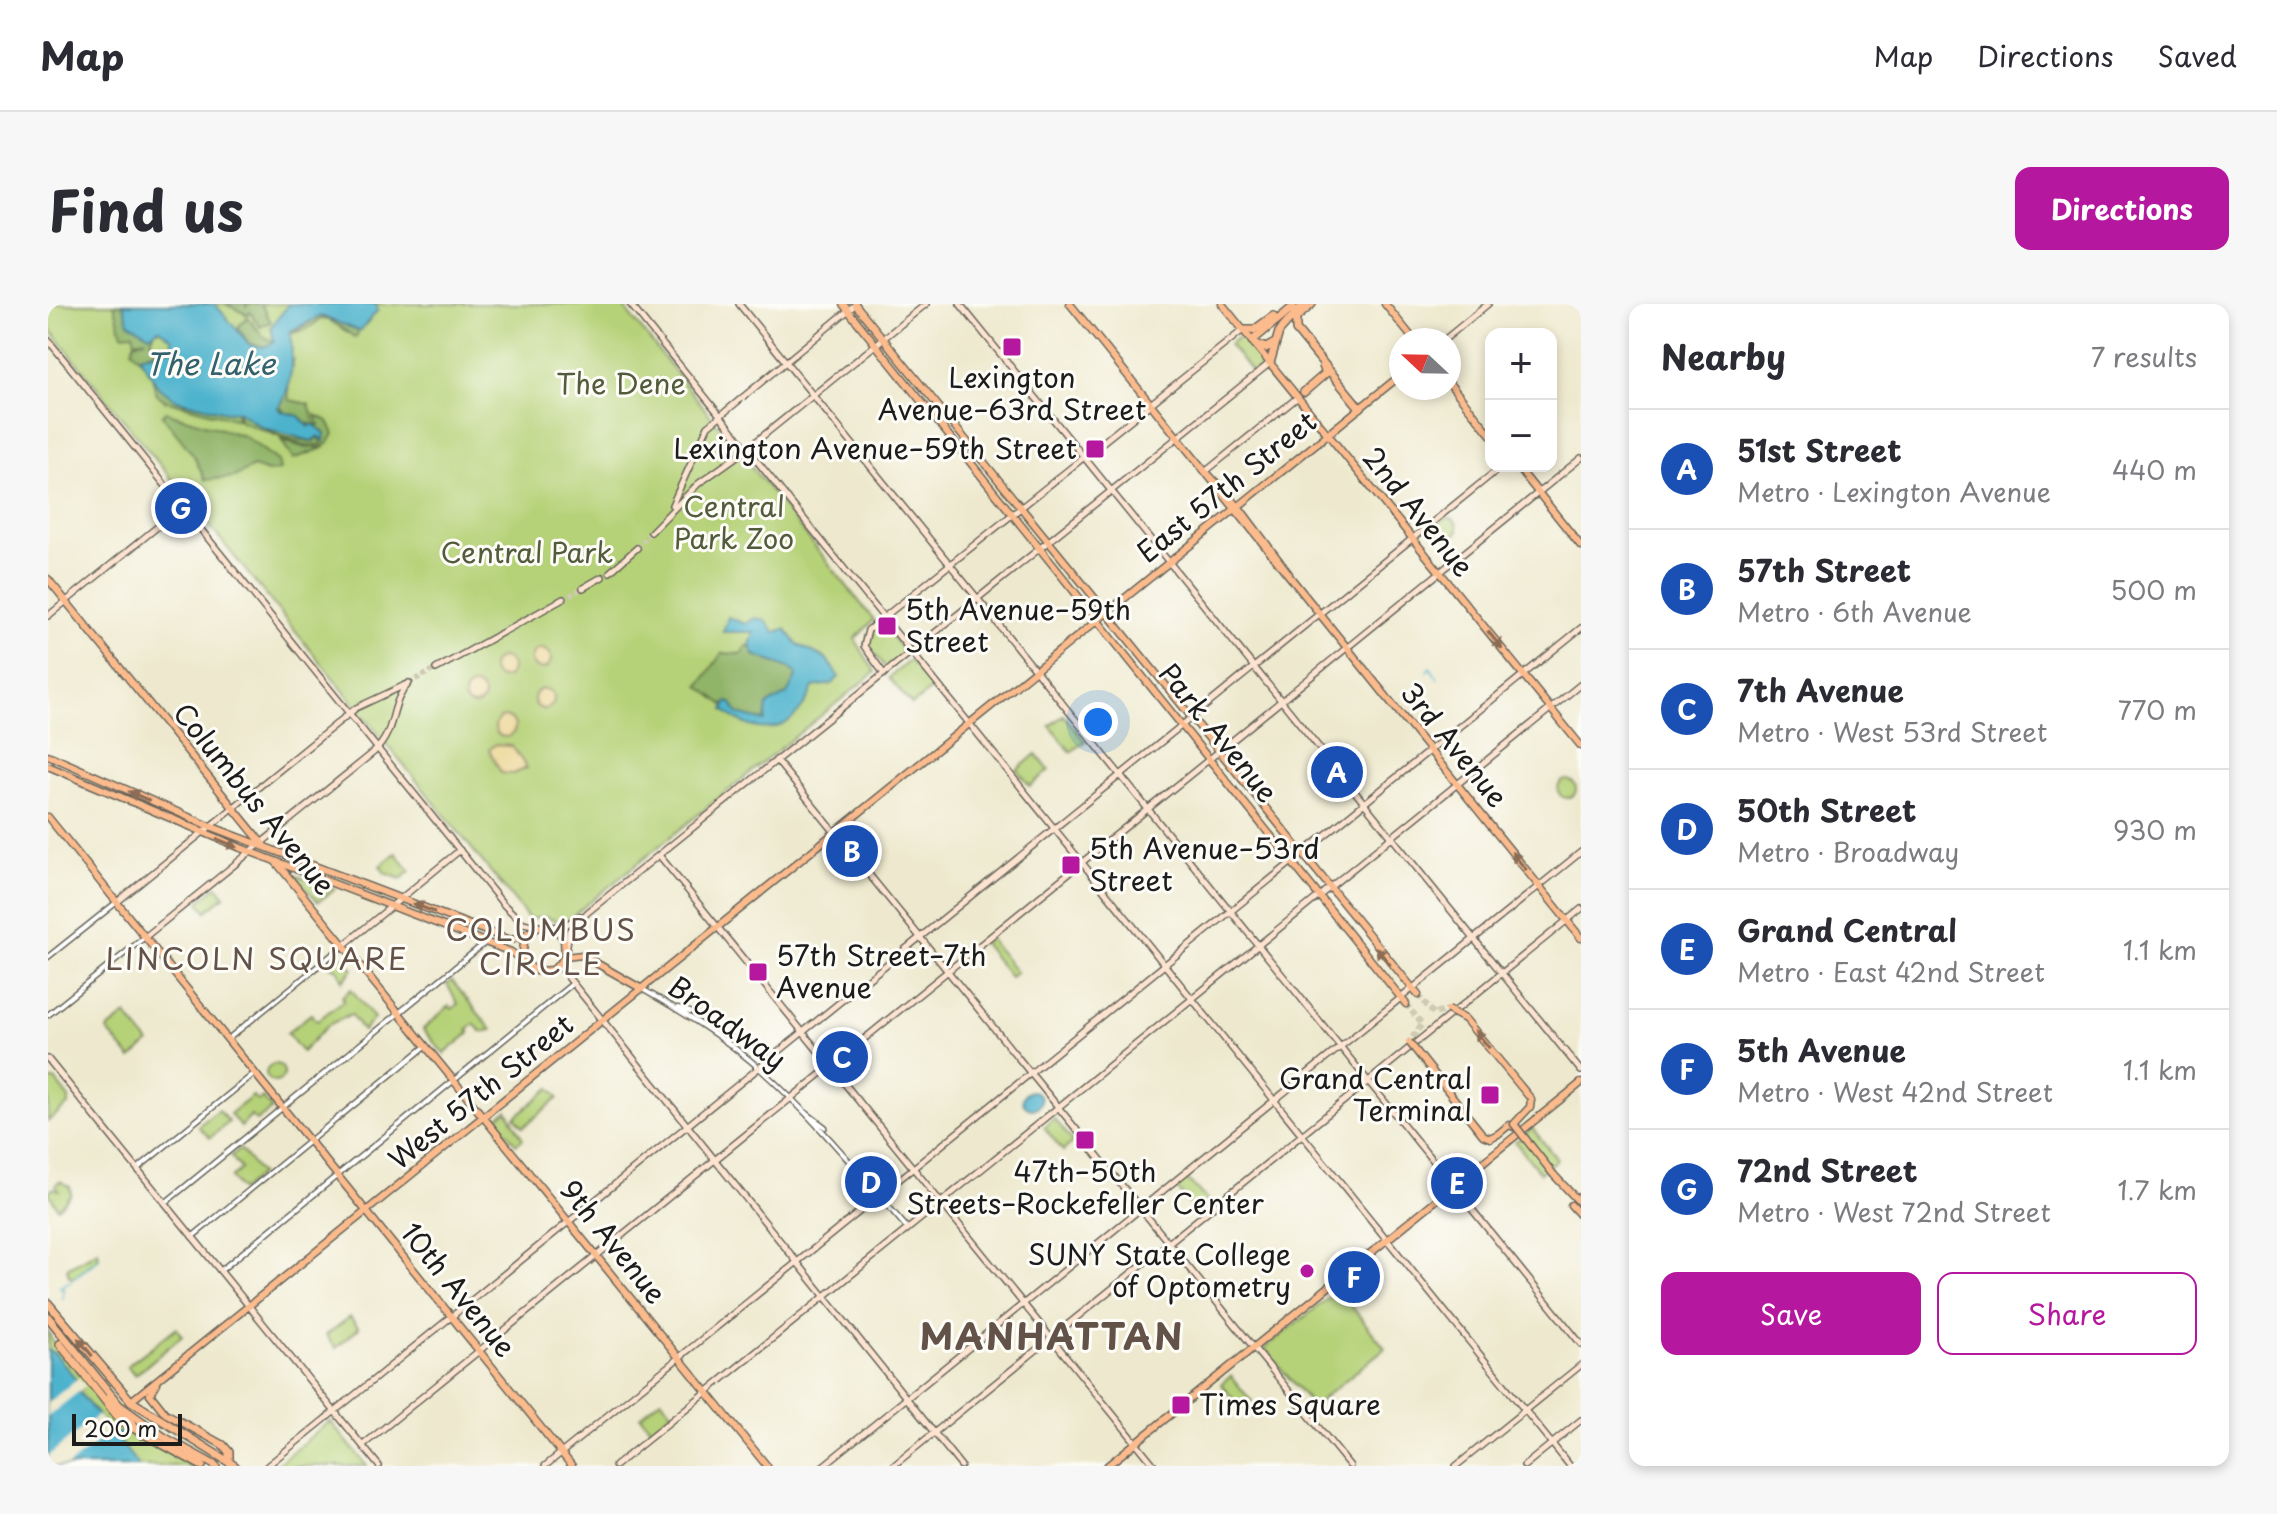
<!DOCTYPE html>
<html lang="en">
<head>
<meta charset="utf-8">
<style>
  :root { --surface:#fff; --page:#f7f7f7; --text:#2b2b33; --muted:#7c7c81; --line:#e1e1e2; --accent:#b5179e }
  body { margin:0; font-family:"Playpen Sans",sans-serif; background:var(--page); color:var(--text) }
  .controls { position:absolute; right:24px; top:24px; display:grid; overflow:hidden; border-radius:16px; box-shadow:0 4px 12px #0003 }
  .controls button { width:72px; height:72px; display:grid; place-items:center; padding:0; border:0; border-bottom:2px solid var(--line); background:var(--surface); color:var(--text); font:40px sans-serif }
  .compass { position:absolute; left:1341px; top:24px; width:72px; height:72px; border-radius:50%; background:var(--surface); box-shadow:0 4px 12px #0003; rotate:292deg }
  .scale { position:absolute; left:24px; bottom:20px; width:110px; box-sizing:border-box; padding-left:8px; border:4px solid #1c1c1c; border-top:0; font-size:22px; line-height:28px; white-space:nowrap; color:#1c1c1c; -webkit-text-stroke:6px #fdfcf7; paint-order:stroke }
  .you { position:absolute; left:1050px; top:418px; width:28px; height:28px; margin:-20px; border:6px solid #fff; border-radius:50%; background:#1a73e8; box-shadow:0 0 0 12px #1a73e833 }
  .badge { display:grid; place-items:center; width:52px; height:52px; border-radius:50%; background:var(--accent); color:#fff; font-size:26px; font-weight:700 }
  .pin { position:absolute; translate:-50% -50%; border:4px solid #fff; box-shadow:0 2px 8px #0006 }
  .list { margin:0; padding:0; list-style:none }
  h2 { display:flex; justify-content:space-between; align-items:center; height:104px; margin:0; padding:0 32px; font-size:34px }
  h2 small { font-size:26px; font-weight:400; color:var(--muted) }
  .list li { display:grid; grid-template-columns:52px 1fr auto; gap:24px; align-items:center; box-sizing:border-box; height:120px; padding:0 32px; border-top:2px solid var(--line) }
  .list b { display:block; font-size:30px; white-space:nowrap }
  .list p { margin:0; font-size:26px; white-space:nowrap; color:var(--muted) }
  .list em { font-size:26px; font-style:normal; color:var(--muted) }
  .actions { display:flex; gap:16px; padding:24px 32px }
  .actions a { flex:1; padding:18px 0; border:2px solid var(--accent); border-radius:16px; text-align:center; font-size:28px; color:var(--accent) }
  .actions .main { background:var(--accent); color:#fff }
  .map { position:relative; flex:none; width:1533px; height:1162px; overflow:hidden; border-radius:16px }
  header { display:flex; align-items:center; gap:48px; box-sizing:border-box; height:112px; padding:0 40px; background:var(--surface); border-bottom:2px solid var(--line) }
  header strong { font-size:38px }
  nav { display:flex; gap:44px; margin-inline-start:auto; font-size:28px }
  .intro { display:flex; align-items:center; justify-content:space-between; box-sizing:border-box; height:192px; padding:0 48px }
  h1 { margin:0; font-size:56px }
  .button { padding:20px 36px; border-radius:16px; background:var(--accent); color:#fff; font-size:28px; font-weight:700 }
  main { display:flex; gap:48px; padding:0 48px }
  aside { flex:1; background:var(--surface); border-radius:16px; box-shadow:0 4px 12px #0003 }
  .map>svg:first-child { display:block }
  .green { fill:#b6d278; stroke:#69774a; stroke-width:2 }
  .forest { fill:#90b468; stroke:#566842; stroke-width:2 }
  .sand { fill:#eeda9e; stroke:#857b5d; stroke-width:2 }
  .water { fill:#4eb3cd; stroke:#356874; stroke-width:2 }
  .pier { fill:#eee9ce }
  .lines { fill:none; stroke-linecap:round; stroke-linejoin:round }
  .stream { stroke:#4eb3cd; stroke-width:2 }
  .secondary-tunnel { stroke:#cecab3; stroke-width:5; stroke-dasharray:5 2.5; stroke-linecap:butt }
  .primary-tunnel { stroke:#cecab3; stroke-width:6; stroke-dasharray:6 3; stroke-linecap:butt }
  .motorway-tunnel { stroke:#cecab3; stroke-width:7; stroke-dasharray:7 3.5; stroke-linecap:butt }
  .tertiary-casing { stroke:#66645a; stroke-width:7 }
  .secondary-casing { stroke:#66645a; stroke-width:8 }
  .primary-casing { stroke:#66645a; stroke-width:9 }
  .trunk-casing { stroke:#66645a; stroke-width:10 }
  .motorway-casing { stroke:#66645a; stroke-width:10 }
  .tertiary { stroke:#fff; stroke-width:4 }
  .secondary { stroke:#fde4d1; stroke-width:5 }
  .primary { stroke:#fbbb8d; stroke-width:6 }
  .trunk { stroke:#fbbb8d; stroke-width:7 }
  .motorway { stroke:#fbbb8d; stroke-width:7 }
  .primary-bridge-casing { stroke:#66645a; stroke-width:9; stroke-linecap:butt }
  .primary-bridge { stroke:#fbbb8d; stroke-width:6 }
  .oneway { fill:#8c6c54 }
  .poi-dot { fill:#b5179e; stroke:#fdfcf7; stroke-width:3 }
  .labels { text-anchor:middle; stroke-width:6; stroke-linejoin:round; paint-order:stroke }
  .poi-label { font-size:28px; fill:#1c1c1c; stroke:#fdfcf7; text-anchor:start }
  .park-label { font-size:28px; fill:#525c3c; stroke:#fdfcf7 }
  .street-label { font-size:28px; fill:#1c1c1c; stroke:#fdfcf7 }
  .water-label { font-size:30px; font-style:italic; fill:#32606c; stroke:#fdfcf7 }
  .neighbourhood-label { font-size:30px; letter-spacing:2px; fill:#625247; stroke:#fdfcf7 }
  .district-label { font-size:36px; font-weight:bold; letter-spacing:2px; fill:#625247; stroke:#fdfcf7 }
</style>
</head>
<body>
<header>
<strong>Map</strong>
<nav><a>Map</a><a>Directions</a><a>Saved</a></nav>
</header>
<div class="intro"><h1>Find us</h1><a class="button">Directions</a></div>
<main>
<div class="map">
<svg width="1533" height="1162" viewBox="0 0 1533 1162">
  <rect width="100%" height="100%" fill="#fdfcf7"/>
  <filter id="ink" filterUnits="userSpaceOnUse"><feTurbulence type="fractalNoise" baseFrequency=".0125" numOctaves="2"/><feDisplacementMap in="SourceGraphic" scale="16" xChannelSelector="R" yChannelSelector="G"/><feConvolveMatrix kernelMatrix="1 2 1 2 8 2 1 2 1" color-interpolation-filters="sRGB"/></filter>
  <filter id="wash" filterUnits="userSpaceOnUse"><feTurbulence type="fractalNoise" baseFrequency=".006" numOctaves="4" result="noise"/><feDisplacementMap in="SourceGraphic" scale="32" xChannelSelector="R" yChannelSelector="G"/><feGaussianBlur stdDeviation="1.8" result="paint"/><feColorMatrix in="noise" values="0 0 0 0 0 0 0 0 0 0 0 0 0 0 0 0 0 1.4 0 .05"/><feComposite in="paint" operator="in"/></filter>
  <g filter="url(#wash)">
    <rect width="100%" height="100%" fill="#eee9ce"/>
    <!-- green -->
    <path class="green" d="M0 0H573L826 316 807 335 827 368 516 619 497 613 481 615 0 23Z
      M1192 32 1215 60 1205 70 1181 40Z
      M1390 224a10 10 0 1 1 20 0a10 10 0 1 1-20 0Z
      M829 324 841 329 858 350 839 365 819 340 820 331Z
      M862 356 885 384 864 401 841 374Z
      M1016 411 1037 437 1023 448 1002 422Z
      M988 450 1001 466 982 482 969 466Z
      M1510 485a9 9 0 1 1 18 0a9 9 0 1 1-18 0Z
      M348 549 362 567 353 575 337 569 332 562Z
      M247 571 287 585 270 598Z
      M169 582 177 592 158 607 151 598Z
      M941 634 968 668 962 673 935 639Z
      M293 651 305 665 295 677 290 665 281 661Z
      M404 677 444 726 434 728 426 720 420 725 422 729 396 750 375 725 401 702 404 705 410 700 399 680Z
      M303 685 326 714 315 727 303 710 280 721 254 748 239 729 263 710 269 717 296 696 294 693Z
      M78 711 101 739 83 755 59 726Z
      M218 769a9 9 0 1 1 18 0a9 9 0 1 1-18 0Z
      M0 776H7L21 794V800L0 817Z
      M502 784 510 794 475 823 467 813Z
      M205 792 209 797 215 794 224 805 208 817 203 812 193 823 182 810Z
      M170 806 181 818 162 834 150 822Z
      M459 806 475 835 468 840 448 815Z
      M1006 814 1025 838 1015 847 996 823Z
      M1484 824 1509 855 1492 869 1467 838Z
      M192 845 212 870 193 887 183 874 193 865 183 852Z
      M1139 875 1162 899 1149 910 1128 884Z
      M12 877 22 883 23 890 10 904 0 888 5 884 11 886 8 880Z
      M50 947 51 954 26 974 21 972 19 964Z
      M1305 975 1292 988 1337 1044 1265 1102 1218 1047V1043Z
      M302 1013 311 1024 288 1044 278 1031Z
      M128 1024 134 1032 87 1071 79 1062Z
      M0 1026 4 1036 76 1122 148 1162H0Z
      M1183 1072 1204 1098 1194 1106 1173 1080Z
      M613 1095 624 1108 603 1125 592 1112Z
      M282 1117 319 1162H227Z"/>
    <!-- forest -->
    <path class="forest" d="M66 0H75L89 23 101 31 106 29 103 37 108 46 115 42 117 44 94 51 102 66 84 46 86 39 98 35 87 37 85 29 74 30Z
      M177 0H197L199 4 198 0H213L223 18 212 23 202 8 200 11Z
      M272 12 309 25 310 31 307 33 281 16 273 15 259 25 242 30Z
      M199 13 215 32 226 38 217 43 201 40 190 23Z
      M246 54 240 77 241 96 261 100 268 121H271L268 111 280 117 286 130 280 140 255 142 191 117 190 109 194 108C201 111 204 116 210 120 223 131 250 138 267 137L271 132 273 137 276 128 261 119 259 122C254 110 237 114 232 102 241 88 240 70 246 54Z
      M104 72 111 84 138 99 188 107 189 116 117 96 108 90Z
      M117 108 196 132 230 157 232 166 220 168 205 163 186 173 157 176 146 152 114 111Z
      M233 136 258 144 278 143 245 155Z
      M698 342 704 343 706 351 744 365 749 371 741 388 716 417 690 410 680 398 676 401 651 382 674 349 693 350Z"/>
    <!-- sand -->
    <path class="sand" d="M483 355a10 10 0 1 1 20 0a10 10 0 1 1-20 0Z
      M444 364a10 10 0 1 1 20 0a10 10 0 1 1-20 0Z
      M416 392a10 10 0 1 1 20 0a10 10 0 1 1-20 0Z
      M486 395a10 10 0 1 1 20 0a10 10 0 1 1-20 0Z
      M447 423a10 10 0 1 1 20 0a10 10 0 1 1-20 0Z
      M446 441 464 442 479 464 465 470 453 469 441 446Z"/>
    <!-- water -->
    <path class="water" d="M75 0H167L202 41 216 43 226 38 223 23 241 0H328L330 6 312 27 273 12 242 27C245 48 245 88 230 103L232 107 251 112 261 123 265 120 277 129 276 137 271 132 263 137 213 123 190 107 178 108 129 96 111 84 91 52 123 45 124 35 111 25 102 31 81 19Z
      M680 313 697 320 707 314 717 316 727 328 738 325 749 340 779 355 791 373 784 380 765 383C748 427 714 438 676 406L679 398 684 399 690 410 717 417 719 401 739 390 749 371 744 365 706 351 702 341 706 328H675Z
      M975 796a9 9 0 1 1 18 0a9 9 0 1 1-18 0Z
      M0 1046 8 1050 35 1084 31 1088 64 1129H74L72 1138 91 1162H0Z"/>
    <!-- pier -->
    <path class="pier" d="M31 1073 38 1082 0 1112V1099Z
      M50 1111 63 1127 20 1162H0V1152Z"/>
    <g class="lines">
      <!-- stream -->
      <path class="stream" d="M1379 367 1382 363 1390 375
        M26 974 51 954
        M15 994V985L12 983 24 976"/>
    </g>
  </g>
  <g filter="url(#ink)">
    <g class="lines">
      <!-- secondary-tunnel -->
      <path class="secondary-tunnel" d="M589 244 603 228
        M515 295 535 284
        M361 379 388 365"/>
      <!-- primary-tunnel -->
      <path class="primary-tunnel" d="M1370 691 1386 710 1400 706
        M1358 700 1374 720 1361 738"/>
      <!-- motorway-tunnel -->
      <path class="motorway-tunnel" d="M1532 0 1533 1"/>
      <defs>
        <path id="tertiary" d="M0 653 69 598
          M594 685C635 708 676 733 711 764 765 812 812 870 860 925
          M630 704 642 708
          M0 711 97 633
          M180 735 296 641
          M757 808 777 823
          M89 865 207 769
          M117 899 437 639
          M144 933 378 742
          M172 967 524 680"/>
        <path id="secondary" d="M582 0 1522 1162
          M691 0 1533 1040
          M912 0 1533 767
          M0 36 455 600 475 619 490 622
          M1396 36 1440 0
          M1157 168 1250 93
          M624 201 660 122 808 0
          M603 228 650 180 695 148 878 0
          M562 268 589 244
          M535 284 554 273
          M0 312 135 202
          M388 365 515 295
          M836 370 816 342 820 326 1195 26
          M728 456 1302 1162
          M611 551 1107 1162
          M69 598 308 404 357 381
          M501 623 516 622 532 612
          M97 633 326 448C350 425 340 401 361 379
          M296 641 412 546
          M518 648 521 627 540 608 1222 59
          M511 662 913 1162
          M0 755 331 1162
          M315 1141 1533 154
          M219 1162 1454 162
          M497 1162 1533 324
          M567 1162 1533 380
          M775 1162 1533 548
          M845 1162 1533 605
          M1408 1162 1533 1061
          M1476 1162 1533 1116"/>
        <path id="primary" d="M795 0 1358 700
          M807 0 1370 691
          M1022 0 1533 634
          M1174 0 1533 442
          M1337 0 1366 36
          M1401 79 1443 131
          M1469 162 1533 242
          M1160 170 1190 202 1241 270
          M0 275 217 543
          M0 451 159 521 459 635C480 640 495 602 516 636L517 653 505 666 488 667 463 648 193 544 0 462
          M0 513 524 1162
          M228 558 719 1162
          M517 653 534 651 594 685
          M474 655 477 631
          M1417 715 1483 795
          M1450 830 1461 821 1469 824
          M1506 871 1533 900
          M1532 893 1533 894
          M1523 901 1533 912
          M109 1079 102 1090 117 1109 175 1141
          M83 1097 1353 71
          M1059 1162 1533 779"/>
        <path id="trunk" d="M1264 0 1248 14V26L1312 104
          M1195 26H1206L1225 12
          M1204 37 1245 3
          M1207 40 1218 44 1225 40
          M1222 59 1231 28 1256 0
          M1256 88 1278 69 1275 62
          M12 1040 74 1118 154 1162
          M83 1097 187 1162
          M116 1133 168 1162
          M175 1141 181 1148V1157"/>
        <path id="motorway" d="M0 999 83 1097
          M0 1013 71 1101 116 1133
          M61 1094 95 1131"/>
      </defs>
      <!-- tertiary casing -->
      <use href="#tertiary" class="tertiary-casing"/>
      <!-- secondary casing -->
      <use href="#secondary" class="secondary-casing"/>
      <!-- primary casing -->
      <use href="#primary" class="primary-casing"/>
      <!-- trunk casing -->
      <use href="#trunk" class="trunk-casing"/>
      <!-- motorway casing -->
      <use href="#motorway" class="motorway-casing"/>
      <!-- tertiary -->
      <use href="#tertiary" class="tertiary"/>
      <!-- secondary -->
      <use href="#secondary" class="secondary"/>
      <!-- primary -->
      <use href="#primary" class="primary"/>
      <!-- trunk -->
      <use href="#trunk" class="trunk"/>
      <!-- motorway -->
      <use href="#motorway" class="motorway"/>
      <defs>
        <path id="primary-bridge" d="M1400 706 1417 715
          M1361 738 1435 831 1442 834 1450 830
          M1483 795 1482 803 1466 820 1506 871"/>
      </defs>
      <!-- primary-bridge casing -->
      <use href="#primary-bridge" class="primary-bridge-casing"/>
      <!-- primary-bridge -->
      <use href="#primary-bridge" class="primary-bridge"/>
    </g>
    <!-- one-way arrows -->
    <defs><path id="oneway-solid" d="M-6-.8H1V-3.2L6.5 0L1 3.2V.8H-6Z" transform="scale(2)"/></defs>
    <g class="oneway">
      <use href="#oneway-solid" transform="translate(1447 336) rotate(51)"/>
      <use href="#oneway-solid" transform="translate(91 492) rotate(-156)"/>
      <use href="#oneway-solid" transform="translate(179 539) rotate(22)"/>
      <use href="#oneway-solid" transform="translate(1471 557) rotate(-129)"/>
      <use href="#oneway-solid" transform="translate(376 604) rotate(-159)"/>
      <use href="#oneway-solid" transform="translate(1335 652) rotate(-129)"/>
      <use href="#oneway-solid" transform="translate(1434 735) rotate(-129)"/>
      <use href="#oneway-solid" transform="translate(37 1043) rotate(-129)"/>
    </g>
  </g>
  <!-- markers -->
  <g class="poi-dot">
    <rect x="954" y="33" width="20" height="20" rx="4"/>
    <rect x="1037" y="135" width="20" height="20" rx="4"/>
    <rect x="829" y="312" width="20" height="20" rx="4"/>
    <rect x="1013" y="551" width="20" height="20" rx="4"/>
    <rect x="700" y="658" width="20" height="20" rx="4"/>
    <rect x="1432" y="781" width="20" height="20" rx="4"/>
    <rect x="1027" y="826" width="20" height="20" rx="4"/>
    <circle cx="1259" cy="967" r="8"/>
    <rect x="1123" y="1091" width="20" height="20" rx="4"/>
  </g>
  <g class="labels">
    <!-- poi labels -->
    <g class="poi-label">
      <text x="964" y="84" text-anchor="middle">Lexington<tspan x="964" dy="32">Avenue–63rd Street</tspan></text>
      <text x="1029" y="155" text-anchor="end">Lexington Avenue–59th Street</text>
      <text x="857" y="316">5th Avenue–59th<tspan x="857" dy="32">Street</tspan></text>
      <text x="1041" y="555">5th Avenue–53rd<tspan x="1041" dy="32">Street</tspan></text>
      <text x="728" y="662">57th Street–7th<tspan x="728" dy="32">Avenue</tspan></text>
      <text x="1424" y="785" text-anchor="end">Grand Central<tspan x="1424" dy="32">Terminal</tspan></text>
      <text x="1037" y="878" text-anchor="middle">47th–50th<tspan x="1037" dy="32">Streets–Rockefeller Center</tspan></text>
      <text x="1243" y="961" text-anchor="end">SUNY State College<tspan x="1243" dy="32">of Optometry</tspan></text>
      <text x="1151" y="1111">Times Square</text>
    </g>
    <!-- park labels -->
    <g class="park-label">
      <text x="573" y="90">The Dene</text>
      <text x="686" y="213">Central<tspan x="686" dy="32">Park Zoo</tspan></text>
      <text x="479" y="259">Central Park</text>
    </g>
    <!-- street labels -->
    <g class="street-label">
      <text transform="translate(1179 183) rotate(-39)" y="10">East 57th Street</text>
      <text transform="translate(1370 208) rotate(51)" y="10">2nd Avenue</text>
      <text transform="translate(1170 429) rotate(51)" y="10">Park Avenue</text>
      <text transform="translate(1406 441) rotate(51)" y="10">3rd Avenue</text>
      <text transform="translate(206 495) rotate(51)" y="10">Columbus Avenue</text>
      <text transform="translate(679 719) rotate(36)" y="10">Broadway</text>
      <text transform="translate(433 788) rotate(-39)" y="10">West 57th Street</text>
      <text transform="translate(565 938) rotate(51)" y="10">9th Avenue</text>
      <text transform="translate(410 986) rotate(51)" y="10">10th Avenue</text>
    </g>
    <!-- water labels -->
    <g class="water-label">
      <text x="162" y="71">The Lake</text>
    </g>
    <!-- neighbourhood labels -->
    <g class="neighbourhood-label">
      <text x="493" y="637">COLUMBUS<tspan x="493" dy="34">CIRCLE</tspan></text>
      <text x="209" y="666">LINCOLN SQUARE</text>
    </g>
    <!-- district labels -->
    <g class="district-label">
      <text x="1004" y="1046">MANHATTAN</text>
    </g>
  </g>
</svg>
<div class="controls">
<button>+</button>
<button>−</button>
</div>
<svg class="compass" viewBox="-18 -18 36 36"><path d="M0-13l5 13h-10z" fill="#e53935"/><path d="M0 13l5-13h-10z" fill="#7c7c81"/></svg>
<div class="scale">200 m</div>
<div class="you"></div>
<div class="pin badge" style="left:1289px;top:468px;background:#1a4fb4">A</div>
<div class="pin badge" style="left:804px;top:547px;background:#1a4fb4">B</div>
<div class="pin badge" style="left:794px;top:753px;background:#1a4fb4">C</div>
<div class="pin badge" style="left:823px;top:878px;background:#1a4fb4">D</div>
<div class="pin badge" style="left:1409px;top:879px;background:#1a4fb4">E</div>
<div class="pin badge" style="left:1306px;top:973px;background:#1a4fb4">F</div>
<div class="pin badge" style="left:133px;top:204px;background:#1a4fb4">G</div>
</div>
<aside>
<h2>Nearby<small>7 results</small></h2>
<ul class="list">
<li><span class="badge" style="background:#1a4fb4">A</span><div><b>51st Street</b><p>Metro · Lexington Avenue</p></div><em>440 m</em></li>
<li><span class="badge" style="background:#1a4fb4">B</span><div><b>57th Street</b><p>Metro · 6th Avenue</p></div><em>500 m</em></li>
<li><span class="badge" style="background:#1a4fb4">C</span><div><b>7th Avenue</b><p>Metro · West 53rd Street</p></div><em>770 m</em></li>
<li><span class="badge" style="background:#1a4fb4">D</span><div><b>50th Street</b><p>Metro · Broadway</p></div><em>930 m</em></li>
<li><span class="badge" style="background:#1a4fb4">E</span><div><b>Grand Central</b><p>Metro · East 42nd Street</p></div><em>1.1 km</em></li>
<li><span class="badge" style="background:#1a4fb4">F</span><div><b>5th Avenue</b><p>Metro · West 42nd Street</p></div><em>1.1 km</em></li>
<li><span class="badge" style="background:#1a4fb4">G</span><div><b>72nd Street</b><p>Metro · West 72nd Street</p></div><em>1.7 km</em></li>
</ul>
<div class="actions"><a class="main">Save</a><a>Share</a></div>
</aside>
</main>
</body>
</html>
